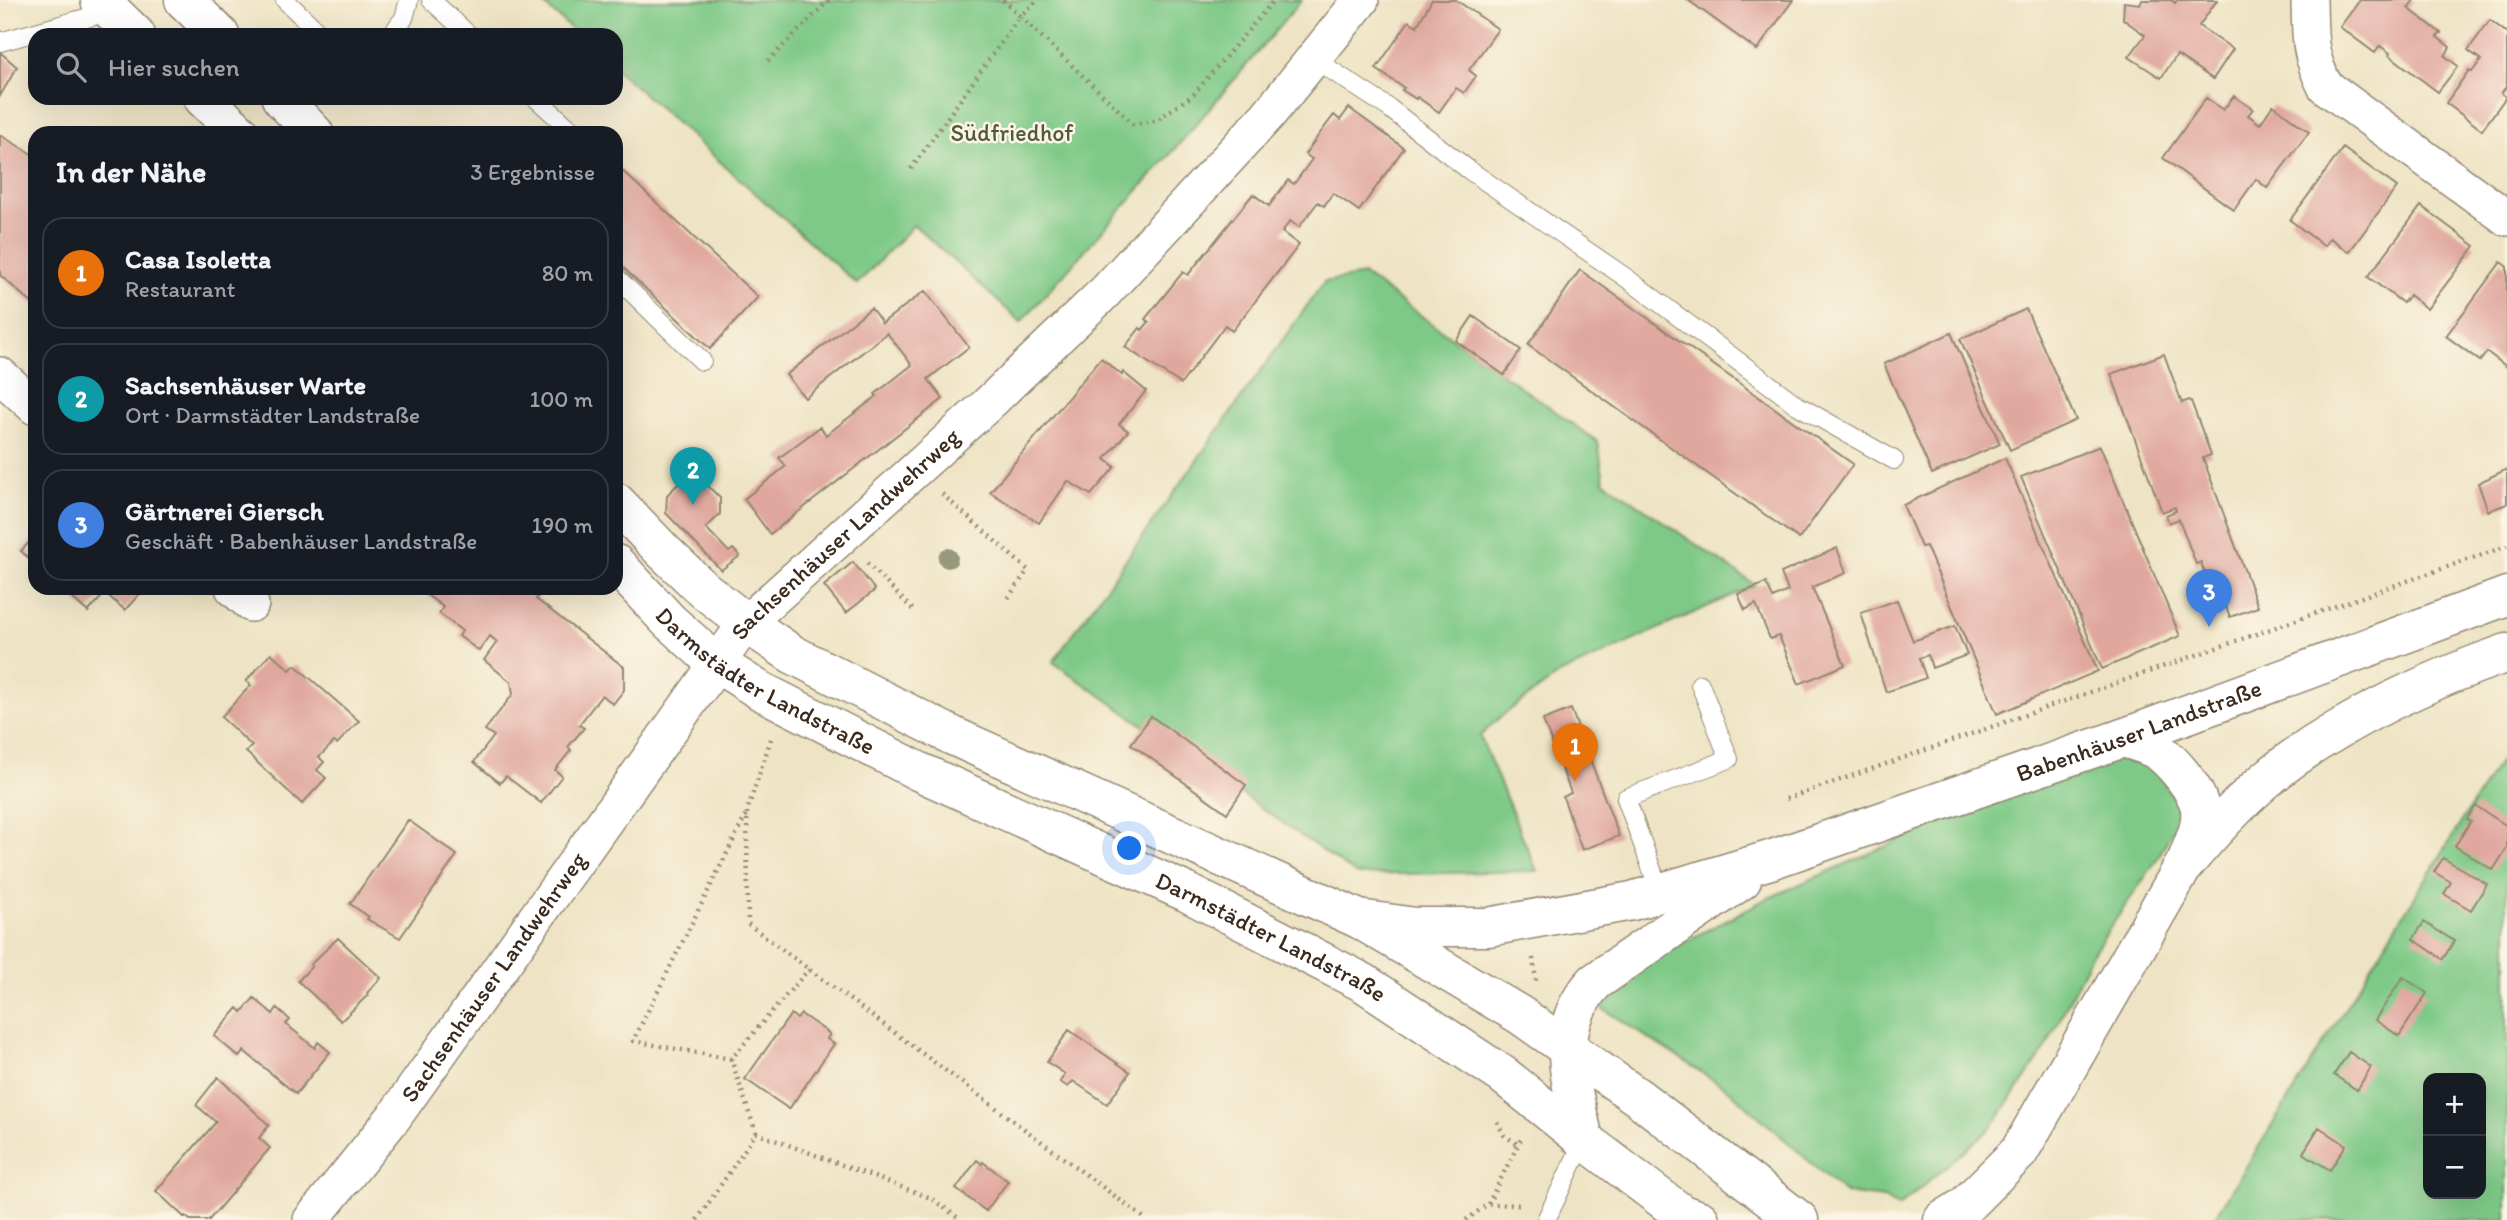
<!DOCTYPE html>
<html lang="de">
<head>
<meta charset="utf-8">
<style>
  :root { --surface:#171b24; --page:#20242c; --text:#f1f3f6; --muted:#9ea1a6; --line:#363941; --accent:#0b8043 }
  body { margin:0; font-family:Itim,sans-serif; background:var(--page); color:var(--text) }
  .controls { position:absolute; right:21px; bottom:21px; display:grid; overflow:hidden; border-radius:14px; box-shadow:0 7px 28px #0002 }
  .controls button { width:63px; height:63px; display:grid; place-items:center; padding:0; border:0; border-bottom:2px solid var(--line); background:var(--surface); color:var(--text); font:35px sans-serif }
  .you { position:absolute; left:1130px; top:849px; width:24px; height:24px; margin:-18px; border:5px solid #fff; border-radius:50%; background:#1a73e8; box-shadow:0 0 0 10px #1a73e833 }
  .badge { display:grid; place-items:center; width:46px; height:46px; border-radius:50%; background:var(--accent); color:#fff; font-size:23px; font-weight:700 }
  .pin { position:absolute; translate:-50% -58px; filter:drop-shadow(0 2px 4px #0008) }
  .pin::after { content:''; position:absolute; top:37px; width:24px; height:21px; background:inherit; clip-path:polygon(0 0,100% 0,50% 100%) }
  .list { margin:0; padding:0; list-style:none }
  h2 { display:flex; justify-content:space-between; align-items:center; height:91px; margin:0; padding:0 28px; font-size:30px }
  h2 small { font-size:23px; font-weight:400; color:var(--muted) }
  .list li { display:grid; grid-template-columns:46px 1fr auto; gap:21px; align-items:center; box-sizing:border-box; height:112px; margin:0 14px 14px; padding:0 14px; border:2px solid var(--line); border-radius:21px }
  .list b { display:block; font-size:26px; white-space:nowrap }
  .list p { margin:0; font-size:23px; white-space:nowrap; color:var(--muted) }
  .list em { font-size:23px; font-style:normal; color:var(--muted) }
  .icon { flex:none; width:38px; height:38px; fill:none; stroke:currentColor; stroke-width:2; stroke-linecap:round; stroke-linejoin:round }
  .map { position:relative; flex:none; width:2507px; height:1220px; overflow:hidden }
  .search { position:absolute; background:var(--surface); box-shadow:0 7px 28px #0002; left:28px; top:28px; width:595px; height:77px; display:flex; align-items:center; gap:18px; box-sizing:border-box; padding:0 24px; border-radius:21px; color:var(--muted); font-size:26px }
  .panel { position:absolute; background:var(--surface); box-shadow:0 7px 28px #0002; left:28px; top:126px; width:595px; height:469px; border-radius:21px }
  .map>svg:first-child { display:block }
  .green { fill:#7ec987; stroke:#5c7a52; stroke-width:2; fill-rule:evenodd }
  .building { fill:#e0a79f }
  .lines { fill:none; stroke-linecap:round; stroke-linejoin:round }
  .lane-casing { stroke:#948772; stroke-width:20 }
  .street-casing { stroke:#948772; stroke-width:38 }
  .secondary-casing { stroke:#948772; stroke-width:41 }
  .primary-casing { stroke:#948772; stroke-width:41 }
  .path { stroke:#948772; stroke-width:4.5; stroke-dasharray:2 5; stroke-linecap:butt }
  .lane { stroke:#fff; stroke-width:18 }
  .street { stroke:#fff; stroke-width:35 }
  .secondary { stroke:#fff; stroke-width:38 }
  .primary { stroke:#fff; stroke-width:38 }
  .tree { fill:#97987b }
  .labels { text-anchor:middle; stroke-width:5; stroke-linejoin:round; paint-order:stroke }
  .park-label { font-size:24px; fill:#4f5a3e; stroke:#fcf5e5 }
  .street-label { font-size:24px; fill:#3b2a1e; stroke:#fcf5e5 }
</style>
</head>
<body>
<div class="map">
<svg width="2507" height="1220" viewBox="0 0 2507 1220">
  <rect width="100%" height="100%" fill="#fcf5e5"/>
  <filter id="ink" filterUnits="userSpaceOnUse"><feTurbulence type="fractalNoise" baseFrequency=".0143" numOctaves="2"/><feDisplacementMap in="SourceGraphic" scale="14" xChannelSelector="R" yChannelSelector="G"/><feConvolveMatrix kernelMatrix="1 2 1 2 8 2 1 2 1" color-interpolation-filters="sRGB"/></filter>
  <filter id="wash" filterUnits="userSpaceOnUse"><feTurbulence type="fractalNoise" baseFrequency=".00686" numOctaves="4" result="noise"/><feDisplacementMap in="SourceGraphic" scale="28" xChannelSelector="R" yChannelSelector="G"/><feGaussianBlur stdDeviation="1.57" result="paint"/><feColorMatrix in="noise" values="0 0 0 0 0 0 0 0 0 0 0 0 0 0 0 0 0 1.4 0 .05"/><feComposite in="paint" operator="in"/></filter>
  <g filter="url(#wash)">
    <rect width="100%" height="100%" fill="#eee4c5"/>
    <!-- green -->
    <path class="green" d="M539 0H1302L1168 157 1021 322 914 225 857 284 616 69V35H578Z
      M1364 275 1598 442 1604 481 1755 585 1561 673 1499 718 1480 736 1537 871 1357 875 1053 662 1324 282Z
      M2110 758 2155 768 2182 813 2156 861 2090 957 2045 1050 1990 1129 1898 1207 1884 1198 1845 1193 1729 1090 1603 1009 1597 998 1616 978 1764 900 1943 821Z
      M2499 762 2507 765V1220H2213ZM2428 1078H2481V1194H2428Z"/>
    <g id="blocks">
      <!-- building -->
      <path class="building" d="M1432 0H1456L1498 29 1469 70 1476 76 1464 93 1456 88 1439 112 1417 97 1416 99 1402 90 1404 88 1376 69 1409 21 1417 26Z
        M1688 0H1793L1757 50Z
        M2142 0H2171L2175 3 2177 0H2217L2199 26 2233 49 2213 79 2177 55 2161 78 2129 57 2145 35 2123 19 2124 2 2140 4Z
        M2360 0H2414L2408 8 2441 33 2437 37 2450 47 2445 56 2458 66 2438 92 2389 55 2390 53 2380 46 2375 53 2340 27Z
        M2490 20 2507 33V86L2501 93 2506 97 2482 130 2446 103 2469 70 2472 72 2481 60 2468 50Z
        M0 52 17 67 0 96Z
        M2234 96 2253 109 2248 115 2260 124 2273 105 2309 132 2267 188 2256 179 2234 210 2163 158 2206 98 2223 110Z
        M1349 108 1404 148 1359 211 1333 193 1324 206 1318 202 1299 227 1290 221 1282 232 1299 245 1232 331 1225 325 1181 384 1125 347 1140 328 1142 330 1149 322 1145 319 1183 272 1188 275 1253 194 1269 206 1288 180 1294 184 1312 159 1305 154 1318 136 1334 115 1340 120Z
        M0 135 35 156V306L0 275Z
        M2343 148 2397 187 2349 252 2330 238 2324 246 2290 220Z
        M616 165 758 297 710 349 616 261Z
        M2421 206 2475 246 2427 309 2409 295 2403 303 2368 277Z
        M2501 262 2507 267V367L2487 352 2480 361 2446 336Z
        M1580 270 1853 464 1799 539 1528 345Z
        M925 291 969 347 928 379 943 399 770 534 744 499 786 466 779 458 820 427 826 435 877 396 875 394 912 365 887 333 805 398 786 375 871 308 882 323Z
        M2026 309 2076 420 2010 450 1960 339Z
        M1473 316 1521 350 1504 375 1456 341Z
        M1951 333 2000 444 1932 474 1884 364Z
        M2164 354 2182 403 2189 400 2191 401 2211 455 2203 458 2258 607 2230 617 2225 604H2223L2219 588 2209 587 2201 562 2196 564 2179 519 2169 523 2166 515 2176 511 2175 507 2162 512 2111 374Z
        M1101 358 1122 375 1123 372 1146 391 1119 424 1128 431 1105 459 1115 467 1091 495 1068 481 1039 523 990 492Z
        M2100 446 2180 636 2102 669 2021 477Z
        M2005 458 2098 671 1997 714 1926 546 1921 547 1903 505Z
        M2507 469V504L2488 511 2478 483Z
        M684 478 702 480 720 498V514L706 528 729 552 733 549 740 556 721 570 666 513 667 495Z
        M35 536V564L21 551Z
        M1837 548 1846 573 1812 587 1845 665 1799 684 1779 636 1770 639 1756 604 1745 610 1738 594 1766 583 1773 598 1788 591 1781 573Z
        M853 562 875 590 846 613 824 586Z
        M61 588H145L125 610 105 593 88 612Z
        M425 588H544L536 599 624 667V690L613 704 602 695 579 725 584 728 568 747 571 750 555 770 562 776 541 803 506 776 500 783 474 762 494 736 485 730 513 694 511 682 484 660 497 642 490 636 479 651 459 636 462 631 439 613 443 607 423 592Z
        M1897 600 1913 641 1955 626 1967 655 1932 668 1928 655 1919 658 1926 678 1886 692 1861 613Z
        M271 653 290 670 295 665 359 721 337 744 334 742 319 757 324 762 317 770 326 778 302 804 246 752 252 746 221 717 251 685 246 681Z
        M1571 709 1619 836 1582 850 1563 797 1571 793 1543 720Z
        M1151 716 1246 785 1227 813 1131 744Z
        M2476 806 2507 826V848L2493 870 2455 846 2471 821 2467 819Z
        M408 820 457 855 400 938 367 919 369 917 350 904Z
        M2443 858 2487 884 2471 910 2444 894 2451 882 2434 872Z
        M2424 922 2454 941 2443 959 2413 939Z
        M338 938 381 978 367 993 368 995 341 1021 298 981 312 966 310 965Z
        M2403 977 2427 993 2399 1036 2375 1020Z
        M254 998 273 1014 277 1008 290 1020 286 1024 315 1048 318 1042 330 1052 296 1094 244 1051 239 1057 214 1036 238 1008 242 1012Z
        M791 1014 797 1019 801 1014 830 1034 827 1039 834 1044 789 1109 745 1079Z
        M1069 1030 1130 1072 1107 1104 1073 1081 1068 1087 1060 1082 1065 1074 1047 1062Z
        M2349 1052 2371 1067 2357 1090 2334 1075Z
        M218 1077 269 1125 259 1138 270 1148 209 1220H190L185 1216 184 1217 156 1191 216 1122 196 1105Z
        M2319 1127 2346 1145 2330 1170 2303 1153Z
        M977 1160 982 1164 983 1162 1008 1181 986 1211 956 1189Z"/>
    </g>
  </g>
  <g filter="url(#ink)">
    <use href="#blocks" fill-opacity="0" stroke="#948772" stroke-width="2"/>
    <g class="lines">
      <defs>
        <path id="lane" d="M285 0 321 35
          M431 0 469 35
          M391 35 404 18 409 0
          M0 42 111 11
          M1314 59 1389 108 1469 170 1625 277 1797 405 1894 460
          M536 98 570 129 567 133
          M616 277 702 361
          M1660 892 1626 798 1729 759 1700 684
          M1546 1220 1584 1140"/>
        <g id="street">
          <path d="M2309 0C2310 37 2308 52 2325 86L2507 218"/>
          <path d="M0 375 35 407"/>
          <path d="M233 588 251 604"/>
          <path id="s1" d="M311 1220 394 1117 746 623 987 405 1105 292 1268 115 1361 0"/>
        </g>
        <path id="secondary" d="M1359 919 1520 1015 1639 1098 1799 1220"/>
        <g id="primary">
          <path d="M100 0 136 35"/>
          <path d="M184 0 220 35"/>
          <path d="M203 98 240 133"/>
          <path d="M281 98 314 133"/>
          <path id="s2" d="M616 502 663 551 703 589 746 623 792 654 953 736 1359 919 1415 927H1488L1632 901 1770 860 2123 738 2507 596"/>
          <path id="s3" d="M616 564 669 621 716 663 759 690 920 772 1186 892 1364 983 1503 1075 1584 1140 1682 1214 1700 1220"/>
          <path d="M2123 738C2133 741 2145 744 2154 749 2170 757 2198 791 2200 809 2202 826 2194 841 2188 857"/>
          <path d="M1584 1140C1572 1083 1550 1030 1595 982L1742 880"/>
          <path d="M1943 1220 1965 1206 2019 1152 2184 865C2216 827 2250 790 2291 760 2356 714 2432 679 2507 653"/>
        </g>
      </defs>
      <!-- lane casing -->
      <use href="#lane" class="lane-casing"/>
      <!-- street casing -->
      <use href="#street" class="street-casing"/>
      <!-- secondary casing -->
      <use href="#secondary" class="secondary-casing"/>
      <!-- primary casing -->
      <use href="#primary" class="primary-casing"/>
      <!-- path -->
      <path class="path" d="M1003 0 1020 16 1038 0
        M768 61 829 0
        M911 169 1020 16 1133 124 1155 121 1193 95 1274 0
        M942 494 1028 570 1006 601
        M867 563 914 611
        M771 739 747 811 748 924 1147 1220
        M1786 799 2507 546
        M1533 958 1536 981
        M731 1059 633 1041 746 815
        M1497 1122 1504 1135 1517 1144
        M756 1133 731 1059 809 969
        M1488 1204 1521 1139
        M697 1220 756 1133 931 1198 961 1220
        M1466 1220 1488 1204 1523 1205"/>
      <!-- lane -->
      <use href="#lane" class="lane"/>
      <!-- street -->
      <use href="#street" class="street"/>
      <!-- secondary -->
      <use href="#secondary" class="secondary"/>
      <!-- primary -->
      <use href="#primary" class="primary"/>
    </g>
    <!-- trees -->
    <circle class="tree" cx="948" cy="558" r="10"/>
  </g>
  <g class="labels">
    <!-- park labels -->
    <g class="park-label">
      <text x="1012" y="141">Südfriedhof</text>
    </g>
    <!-- street labels -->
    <g class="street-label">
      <text dy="8" stroke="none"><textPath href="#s1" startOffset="872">Sachsenhäuser Landwehrweg</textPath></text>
      <text dy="8" stroke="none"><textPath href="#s3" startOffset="192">Darmstädter Landstraße</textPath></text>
      <text dy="8" stroke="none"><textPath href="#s2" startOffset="1670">Babenhäuser Landstraße</textPath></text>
      <text dy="8" stroke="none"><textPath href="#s3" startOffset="760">Darmstädter Landstraße</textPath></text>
      <text dy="8" stroke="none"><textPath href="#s1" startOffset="304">Sachsenhäuser Landwehrweg</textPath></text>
    </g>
  </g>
</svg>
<div class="controls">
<button>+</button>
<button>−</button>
</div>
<div class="you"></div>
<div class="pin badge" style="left:1575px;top:781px;background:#e8710a">1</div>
<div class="pin badge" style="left:693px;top:505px;background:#0f9aa8">2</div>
<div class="pin badge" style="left:2209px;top:627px;background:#3f7fe0">3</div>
<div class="search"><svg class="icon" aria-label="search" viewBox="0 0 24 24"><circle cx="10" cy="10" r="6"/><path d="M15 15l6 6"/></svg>Hier suchen</div>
<section class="panel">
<h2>In der Nähe<small>3 Ergebnisse</small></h2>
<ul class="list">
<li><span class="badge" style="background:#e8710a">1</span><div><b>Casa Isoletta</b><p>Restaurant</p></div><em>80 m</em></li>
<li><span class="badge" style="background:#0f9aa8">2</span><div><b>Sachsenhäuser Warte</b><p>Ort · Darmstädter Landstraße</p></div><em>100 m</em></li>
<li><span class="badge" style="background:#3f7fe0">3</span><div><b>Gärtnerei Giersch</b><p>Geschäft · Babenhäuser Landstraße</p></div><em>190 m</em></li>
</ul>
</section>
</div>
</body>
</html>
